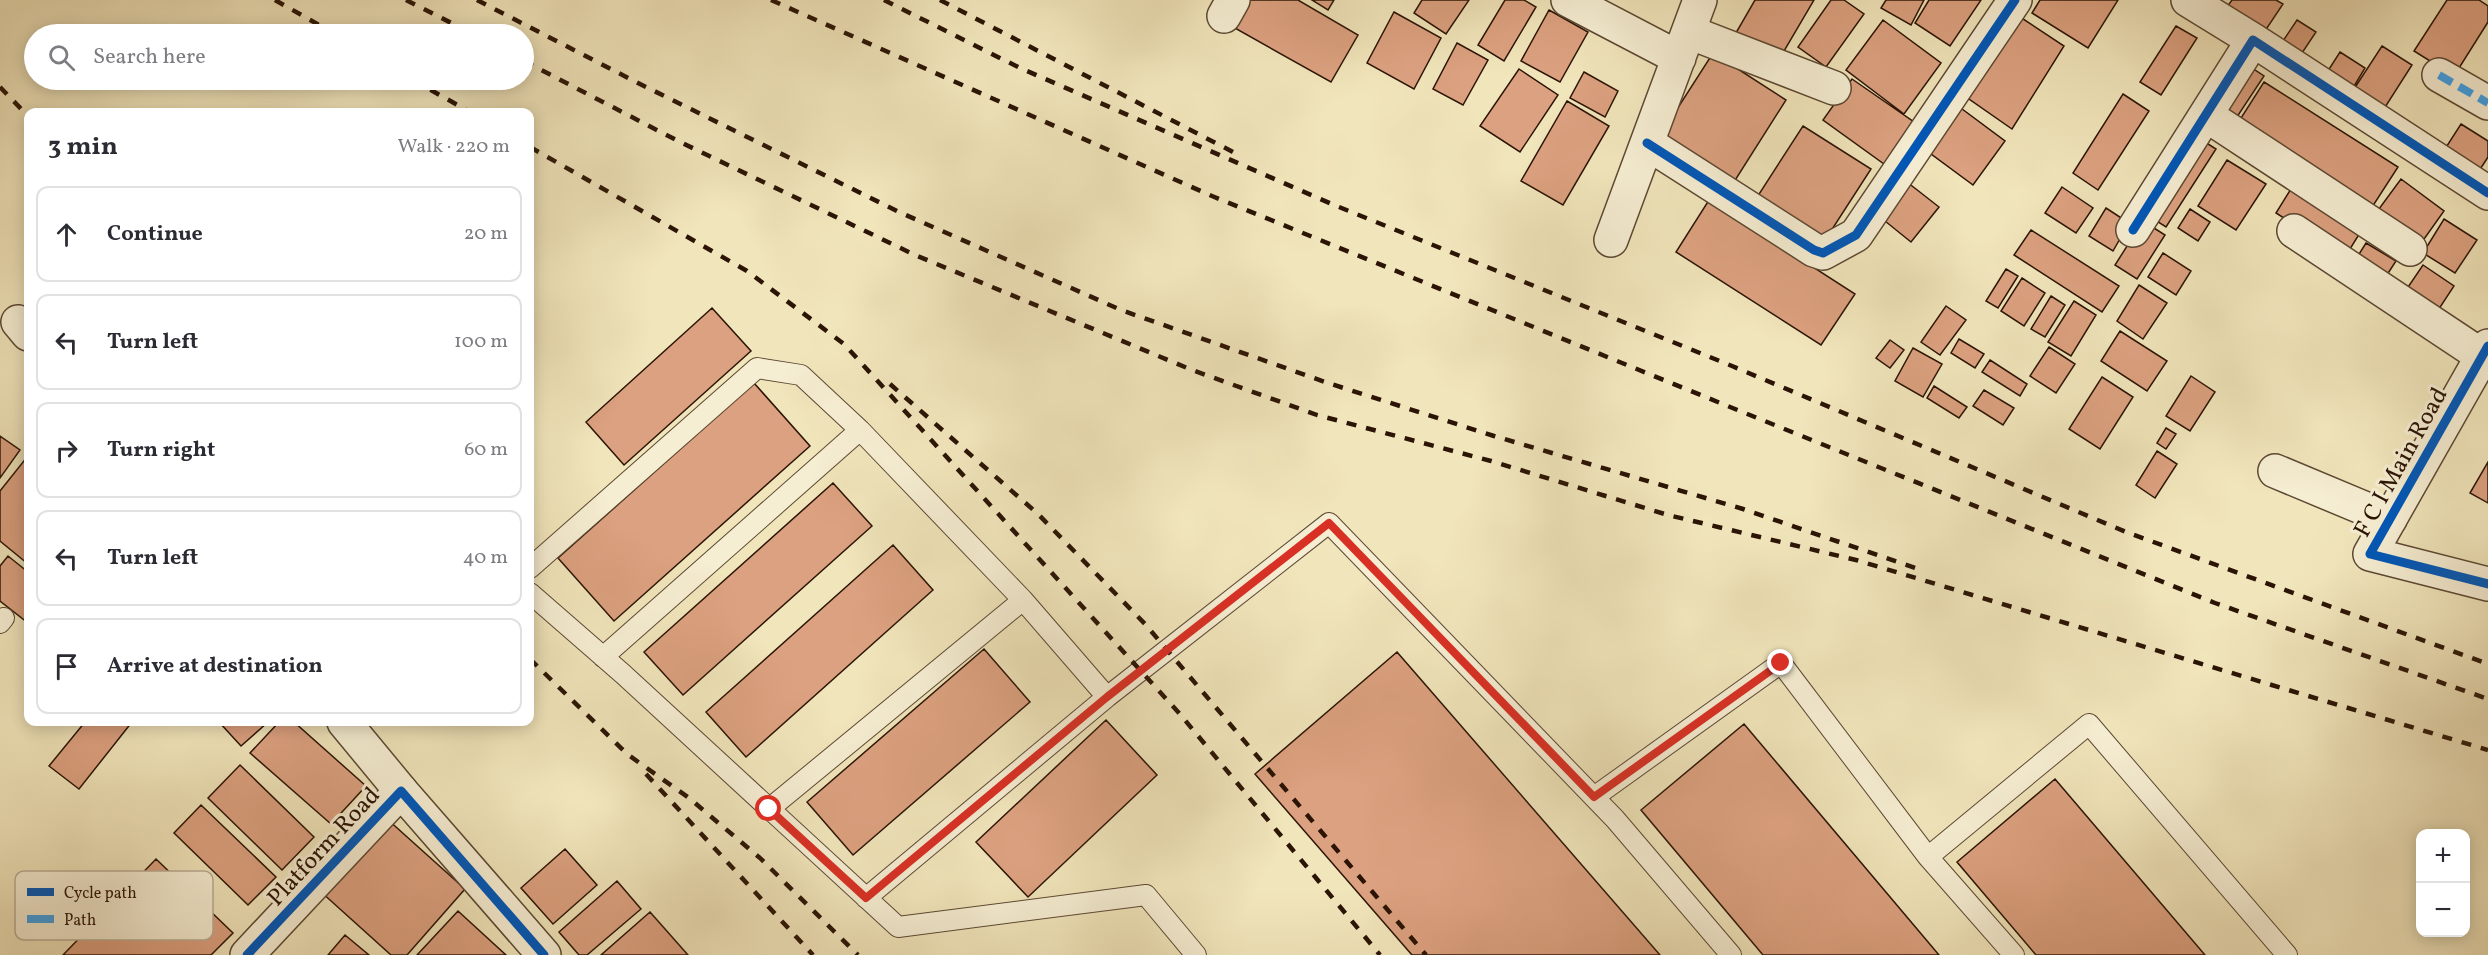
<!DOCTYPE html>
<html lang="en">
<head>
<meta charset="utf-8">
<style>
  :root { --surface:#fff; --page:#f2f2f3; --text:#2b2b33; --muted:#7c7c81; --line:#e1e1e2 }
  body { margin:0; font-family:Vollkorn,serif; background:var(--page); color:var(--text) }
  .controls { position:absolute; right:18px; bottom:18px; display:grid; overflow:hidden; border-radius:12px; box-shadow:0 3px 15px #0003 }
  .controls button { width:54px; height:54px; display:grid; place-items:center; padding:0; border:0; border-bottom:2px solid var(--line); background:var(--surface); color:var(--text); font:30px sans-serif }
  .stop { position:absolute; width:18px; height:18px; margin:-14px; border:4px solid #d93025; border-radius:50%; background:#fff }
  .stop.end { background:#d93025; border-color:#fff; box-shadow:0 2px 6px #0008 }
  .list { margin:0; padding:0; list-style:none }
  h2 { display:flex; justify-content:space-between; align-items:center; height:78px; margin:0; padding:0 24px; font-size:26px }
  h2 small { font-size:20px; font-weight:400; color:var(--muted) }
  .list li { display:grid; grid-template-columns:39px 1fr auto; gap:18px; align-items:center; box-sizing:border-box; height:96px; margin:0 12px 12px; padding:0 12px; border:2px solid var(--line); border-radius:12px }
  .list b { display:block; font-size:22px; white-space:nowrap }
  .list em { font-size:20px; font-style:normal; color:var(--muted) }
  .icon { flex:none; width:33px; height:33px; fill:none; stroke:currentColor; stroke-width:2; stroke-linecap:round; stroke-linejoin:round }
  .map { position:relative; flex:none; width:2488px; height:955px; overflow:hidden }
  .search { position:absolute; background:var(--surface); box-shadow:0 3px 15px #0003; left:24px; top:24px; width:510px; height:66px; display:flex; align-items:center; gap:15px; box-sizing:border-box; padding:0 21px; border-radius:33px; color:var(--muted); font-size:22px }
  .panel { position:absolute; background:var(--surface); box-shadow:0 3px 15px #0003; left:24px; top:108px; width:510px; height:618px; border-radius:12px }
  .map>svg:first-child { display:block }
  .building { fill:#dca180; stroke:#2b1405; stroke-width:1.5 }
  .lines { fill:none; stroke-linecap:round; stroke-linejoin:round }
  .service-casing { stroke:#5c4832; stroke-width:22 }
  .minor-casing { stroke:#5c4832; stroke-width:36 }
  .tertiary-casing { stroke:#5c4832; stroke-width:36 }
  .service { stroke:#f6eed3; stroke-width:20 }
  .minor { stroke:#f6eed3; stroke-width:33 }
  .tertiary { stroke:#f6eed3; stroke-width:33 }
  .rail { stroke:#2b1405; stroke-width:4.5; stroke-dasharray:10 10; stroke-linecap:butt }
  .quiet { stroke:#3ea2e9; stroke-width:8; stroke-dasharray:15 8; stroke-linecap:butt }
  .cycleway-casing { stroke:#f6eed3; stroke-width:13 }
  .cycleway { stroke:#0057b8; stroke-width:9 }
  .route { stroke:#d93025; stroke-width:8 }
  .labels { text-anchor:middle; stroke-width:6; stroke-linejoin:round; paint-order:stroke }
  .street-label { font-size:24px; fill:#2b1405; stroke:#f6eed3 }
  .key { fill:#f6eed3; stroke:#b9ad95; stroke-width:1.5 }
  .key-label { font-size:16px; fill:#2b1405 }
</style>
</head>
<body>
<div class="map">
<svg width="2488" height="955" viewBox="0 0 2488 955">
  <rect width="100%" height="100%" fill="#f1e5bb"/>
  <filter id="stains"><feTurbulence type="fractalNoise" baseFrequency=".00333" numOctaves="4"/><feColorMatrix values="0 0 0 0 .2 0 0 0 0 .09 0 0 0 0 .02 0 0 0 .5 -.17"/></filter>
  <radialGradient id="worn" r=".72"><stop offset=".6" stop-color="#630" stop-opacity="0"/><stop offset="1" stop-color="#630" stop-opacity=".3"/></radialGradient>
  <!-- building -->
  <path class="building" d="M1249 0H1298L1358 35 1331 82 1233 27Z
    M1312 0H1334L1328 10Z
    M1422 0H1469L1446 34 1414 13Z
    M1505 0H1524L1536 7 1504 61 1478 45Z
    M1755 0H1814L1777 63 1733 38Z
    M1831 0H1844L1864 14 1826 67 1798 47Z
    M1886 0H1924L1911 25 1881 8Z
    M1929 0H1981L1950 46 1915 23Z
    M2040 0H2118L2088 48 2032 13Z
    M2232 0H2276L2283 4 2265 31 2227 7Z
    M2447 0H2479L2488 6V22L2454 76 2414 51Z
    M1549 10 1588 32 1560 82 1521 61Z
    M1394 12 1441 38 1414 89 1367 63Z
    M2014 13 2064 46 2012 129 1959 92Z
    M1883 20 1941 63 1904 114 1846 70Z
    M2297 20 2316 32 2300 56 2281 44Z
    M2176 26 2197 38 2161 95 2140 82Z
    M1457 43 1488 60 1463 105 1433 89Z
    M2382 46 2412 65 2382 112 2352 92Z
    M2340 52 2365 68 2350 93 2324 77Z
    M1713 53 1786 100 1734 182 1661 134Z
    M2243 62 2264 76 2231 126 2210 113Z
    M1519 69 1558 95 1520 152 1480 126Z
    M1584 72 1618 91 1605 117 1570 98Z
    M1852 79 1914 122 1884 164 1823 120Z
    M2264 82 2398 167 2367 215 2234 129Z
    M2123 94 2149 111 2098 190 2073 173Z
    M1567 101 1609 126 1563 205 1521 181Z
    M1954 103 2005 141 1973 185 1923 148Z
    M2461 124 2488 141V157L2477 174 2443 152Z
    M1803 126 1871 169 1820 248 1752 205Z
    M2194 135 2216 149 2166 227 2144 213Z
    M2227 160 2266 184 2236 230 2198 206Z
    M2401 179 2444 211 2417 249 2373 217Z
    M1907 182 1939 207 1911 242 1880 217Z
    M2294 184 2363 228 2345 257 2276 213Z
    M2062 187 2093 208 2076 233 2045 213Z
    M1709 200 1855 294 1821 345 1676 252Z
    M2106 208 2129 223 2113 251 2089 236Z
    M2190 209 2210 222 2198 241 2178 228Z
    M2444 219 2477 240 2455 273 2423 253Z
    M2143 221 2165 235 2137 279 2115 265Z
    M2031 230 2119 286 2102 312 2014 255Z
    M2366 243 2396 261 2385 278 2356 259Z
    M2163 253 2191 271 2176 295 2148 277Z
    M2423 265 2454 286 2435 315 2404 293Z
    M2006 269 2018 276 1998 308 1986 301Z
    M2022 278 2045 293 2024 326 2001 311Z
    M2139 285 2167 303 2143 339 2117 321Z
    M2051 296 2065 305 2045 337 2031 329Z
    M2074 301 2096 315 2071 356 2048 342Z
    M1946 306 1966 320 1940 355 1921 342Z
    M712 308 751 351 624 465 586 422Z
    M2120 331 2167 361 2147 391 2101 361Z
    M1959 339 1984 354 1975 368 1951 353Z
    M1890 340 1904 350 1890 368 1876 358Z
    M2049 347 2075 364 2056 393 2030 376Z
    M1913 348 1942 364 1923 397 1895 381Z
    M1990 360 2027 384 2020 396 1982 372Z
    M2191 376 2215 392 2190 431 2166 416Z
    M2102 377 2133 397 2100 449 2069 429Z
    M754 383 810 446 614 621 558 558Z
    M1934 386 1967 407 1959 418 1927 398Z
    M1984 390 2014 408 2003 425 1973 406Z
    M2166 428 2176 434 2166 449 2157 443Z
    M0 436 20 450 0 478Z
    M2157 451 2177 464 2155 498 2136 485Z
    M27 457 28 458V564L0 541V491Z
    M2488 462V503L2470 493Z
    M833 483 872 526 683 695 644 652Z
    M893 545 933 590 746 757 706 712Z
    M8 556 28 572V623L0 601V566Z
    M984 649 1030 702 853 855 807 802Z
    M1397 652 1660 955H1412L1255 774Z
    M1106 720 1157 775 1028 897 976 842Z
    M85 722H132L79 789 49 766Z
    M219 722H268L241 746Z
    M279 722H294L366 786 331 824 250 753Z
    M1744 724 1939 955H1763L1641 810Z
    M240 765 314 837 282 870 208 798Z
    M2055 779 2205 955H2036L1957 862Z
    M201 805 276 877 248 905 174 833Z
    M386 818 465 889 407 955H391L320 891Z
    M565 849 597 885 553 924 521 888Z
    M156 859 233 933 211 955H63Z
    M617 881 641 909 587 955H579L559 932Z
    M458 911 506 955H417Z
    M650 912 688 955H601Z
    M345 935 369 955H328Z"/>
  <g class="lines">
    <defs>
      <path id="service" d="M530 568 757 368 801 375 860 430
        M530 593 623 674 898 927 1146 895 1196 955
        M0 623 4 618
        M603 657 860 430 1023 600
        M1107 697 1329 523 1615 819 1731 955
        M1594 797 1781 663 1928 857 2089 724 2287 955
        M769 809 1023 600 1107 697 866 898
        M1928 857 2014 955"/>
      <path id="minor" d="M1568 0 1679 58
        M2188 0 2253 40
        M1224 16 1233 0
        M1689 32 1834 88
        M2439 75 2488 103
        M2206 115 2410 249
        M1647 143 1814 250 1823 253 1856 235 2015 0
        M2133 230 2253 40 2488 193
        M2294 231 2482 356
        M1611 240 1700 0
        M18 322 28 334
        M2275 471 2390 519
        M344 722 401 791"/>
      <path id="tertiary" d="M2488 346 2370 554 2488 584
        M247 955 401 791 544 955"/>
    </defs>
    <!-- service casing -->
    <use href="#service" class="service-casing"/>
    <!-- minor casing -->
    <use href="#minor" class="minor-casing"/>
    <!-- tertiary casing -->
    <use href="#tertiary" class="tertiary-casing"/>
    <!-- service -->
    <use href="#service" class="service"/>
    <!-- minor -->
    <use href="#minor" class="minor"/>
    <!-- tertiary -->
    <use href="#tertiary" class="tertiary"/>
    <!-- rail -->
    <path class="rail" d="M275 0 335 34
      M406 0 473 34
      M477 0 638 83 899 212 1121 310 1328 383 1494 436 1743 509 1924 571
      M771 0 1212 196 1735 409 2215 603 2488 699
      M884 0 1020 68 1334 205 1732 366 2126 532 2488 664
      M940 0 1233 152
      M524 61 678 141 915 255 1192 370 1317 415 1491 461 1668 515 1856 560 2488 750
      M413 80 470 112
      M0 87 28 116
      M530 147 747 271 844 344 1179 713 1380 955
      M890 384 1038 514 1145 624 1426 955
      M530 659 627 754 689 798 760 858 858 955
      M646 774 813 955"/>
    <!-- quiet -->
    <path class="quiet" d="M2439 75 2488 103"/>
    <defs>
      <path id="cycleway" d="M1647 143 1814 250 1823 253 1856 235 2015 0
        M2133 230 2253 40 2488 193
        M2488 346 2370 554 2488 584
        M247 955 401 791 544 955"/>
    </defs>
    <!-- cycleway casing -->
    <use href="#cycleway" class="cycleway-casing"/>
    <!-- cycleway -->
    <use href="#cycleway" class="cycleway"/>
  </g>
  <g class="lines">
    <!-- route -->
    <path class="route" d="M769 809 866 898 1107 697 1329 523 1594 797 1781 663"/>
  </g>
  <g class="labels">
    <!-- street labels -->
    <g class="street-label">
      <text transform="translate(2400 462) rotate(-61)" y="8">F C I Main Road</text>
      <text transform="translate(323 846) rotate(-47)" y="8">Platform Road</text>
    </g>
  </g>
  <!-- legend -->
  <rect x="15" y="871" width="198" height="69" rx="9" class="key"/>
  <rect x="27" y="888" width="27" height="8" fill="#0057b8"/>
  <rect x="27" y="915" width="27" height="8" fill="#3ea2e9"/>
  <g class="key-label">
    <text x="64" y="898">Cycle path</text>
    <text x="64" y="925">Path</text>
  </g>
  <rect width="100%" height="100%" filter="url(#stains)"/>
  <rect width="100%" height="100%" fill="url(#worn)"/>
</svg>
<div class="controls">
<button>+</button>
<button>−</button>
</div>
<div class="stop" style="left:769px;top:809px"></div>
<div class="stop end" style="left:1781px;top:663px"></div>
<div class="search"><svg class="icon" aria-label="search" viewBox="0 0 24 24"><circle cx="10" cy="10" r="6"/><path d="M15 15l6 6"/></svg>Search here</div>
<section class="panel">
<h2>3 min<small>Walk · 220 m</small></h2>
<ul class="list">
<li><svg class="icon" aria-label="ahead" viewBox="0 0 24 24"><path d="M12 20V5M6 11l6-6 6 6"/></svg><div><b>Continue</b></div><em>20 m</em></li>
<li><svg class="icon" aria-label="left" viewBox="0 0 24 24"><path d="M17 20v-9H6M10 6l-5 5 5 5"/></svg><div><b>Turn left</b></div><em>100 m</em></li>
<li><svg class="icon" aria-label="right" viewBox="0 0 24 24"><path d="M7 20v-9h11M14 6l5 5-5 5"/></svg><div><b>Turn right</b></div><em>60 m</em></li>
<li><svg class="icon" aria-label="left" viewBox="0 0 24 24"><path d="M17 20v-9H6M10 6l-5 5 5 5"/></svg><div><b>Turn left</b></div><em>40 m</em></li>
<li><svg class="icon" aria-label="arrive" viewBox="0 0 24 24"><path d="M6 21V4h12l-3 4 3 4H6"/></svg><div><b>Arrive at destination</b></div></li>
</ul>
</section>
</div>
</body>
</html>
